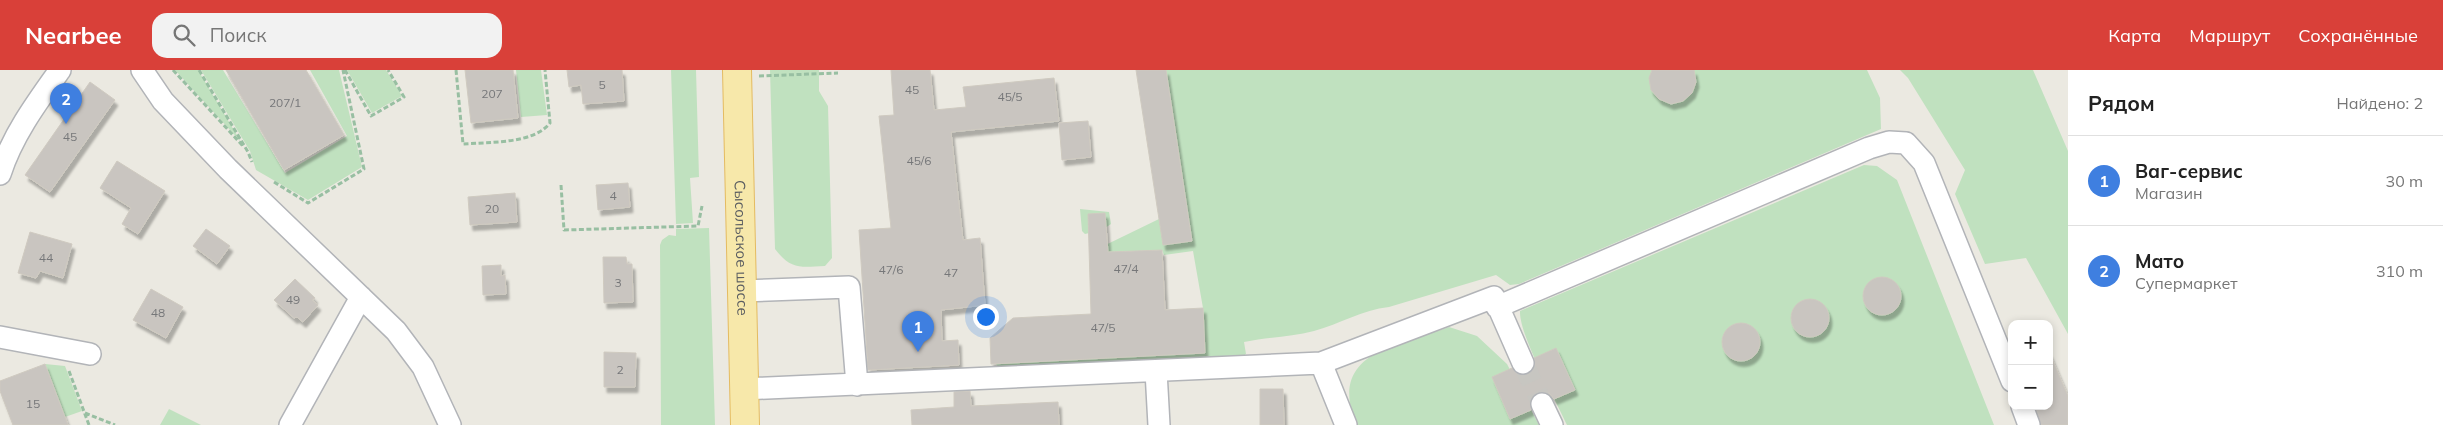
<!DOCTYPE html>
<html lang="ru">
<head>
<meta charset="utf-8">
<style>
  :root { --surface:#fff; --page:#f2f2f2; --text:#222; --muted:#767676; --line:#e0e0e0; --accent:#d94039 }
  body { margin:0; font-family:Mulish,sans-serif; background:var(--page); color:var(--text) }
  .controls { position:absolute; right:15px; bottom:15px; display:grid; overflow:hidden; border-radius:10px; box-shadow:0 2px 8px #0003 }
  .controls button { width:45px; height:45px; display:grid; place-items:center; padding:0; border:0; border-bottom:1px solid var(--line); background:var(--surface); color:var(--text); font:25px sans-serif }
  .you { position:absolute; left:985px; top:246px; width:18px; height:18px; margin:-12px; border:4px solid #fff; border-radius:50%; background:#1a73e8; box-shadow:0 0 0 8px #1a73e833 }
  .badge { display:grid; place-items:center; width:32px; height:32px; border-radius:50%; background:var(--accent); color:#fff; font-size:16px; font-weight:700 }
  .pin { position:absolute; translate:-50% -41px; filter:drop-shadow(0 1px 2px #0008) }
  .pin::after { content:''; position:absolute; top:26px; width:18px; height:15px; background:inherit; clip-path:polygon(0 0,100% 0,50% 100%) }
  .list { margin:0; padding:0; list-style:none }
  h2 { display:flex; justify-content:space-between; align-items:center; height:65px; margin:0; padding:0 20px; font-size:21px }
  h2 small { font-size:16px; font-weight:400; color:var(--muted) }
  .list li { display:grid; grid-template-columns:32px 1fr auto; gap:15px; align-items:center; box-sizing:border-box; height:90px; padding:0 20px; border-top:1px solid var(--line) }
  .list b { display:block; font-size:19px; white-space:nowrap }
  .list p { margin:0; font-size:16px; white-space:nowrap; color:var(--muted) }
  .list em { font-size:16px; font-style:normal; color:var(--muted) }
  .icon { flex:none; width:28px; height:28px; fill:none; stroke:currentColor; stroke-width:2; stroke-linecap:round; stroke-linejoin:round }
  .map { position:relative; flex:none; width:2068px; height:355px; overflow:hidden }
  header { display:flex; align-items:center; gap:30px; box-sizing:border-box; height:70px; padding:0 25px; background:var(--accent); color:#fff }
  header strong { font-size:24px }
  nav { display:flex; gap:28px; margin-inline-start:auto; font-size:18px }
  .search { width:350px; height:45px; background:var(--page); display:flex; align-items:center; gap:12px; box-sizing:border-box; padding:0 18px; border-radius:15px; color:var(--muted); font-size:19px }
  main { display:flex }
  aside { flex:1; background:var(--surface) }
  .map>svg:first-child { display:block }
  .green { fill:#c0e1bf }
  .building { fill:#c9c5c0; stroke:#cfcac0; filter:url(#shadow) }
  .lines { fill:none; stroke-linecap:round; stroke-linejoin:round }
  .minor-tunnel { stroke:#c7c6c1; stroke-width:21; stroke-dasharray:21 11; stroke-linecap:butt }
  .minor-casing { stroke:#b2b4b8; stroke-width:24 }
  .major-casing { stroke:#e4bb61; stroke-width:30 }
  .path { stroke:#98bfa2; stroke-width:3; stroke-dasharray:5 2.5; stroke-linecap:butt }
  .minor { stroke:#fff; stroke-width:21 }
  .major { stroke:#f7e8aa; stroke-width:28 }
  .labels { text-anchor:middle; stroke-width:4; stroke-linejoin:round; paint-order:stroke }
  .number-label { font-size:12px; fill:#767779 }
  .street-label { font-size:15px; fill:#5a5d61; stroke:#fff }
</style>
</head>
<body>
<header>
<strong>Nearbee</strong>
<div class="search"><svg class="icon" aria-label="search" viewBox="0 0 24 24"><circle cx="10" cy="10" r="6"/><path d="M15 15l6 6"/></svg>Поиск</div>
<nav><a>Карта</a><a>Маршрут</a><a>Сохранённые</a></nav>
</header>
<main>
<div class="map">
<svg width="2068" height="355" viewBox="0 0 2068 355">
  <defs>
    <filter id="shadow"><feDropShadow dx="3" dy="5.5" stdDeviation="1" flood-color="#0004"/></filter>
  </defs>
  <rect width="100%" height="100%" fill="#ebe9e1"/>
  <!-- green -->
  <path class="green" d="M175 0H198L241 72Z
    M201 0H223L285 103 347 66 310 0H339L362 97 308 130 256 100 250 81Z
    M347 0H386L402 26 372 43Z
    M516 0H541L547 45 521 47Z
    M671 0H696L699 107 690 108 693 153 676 154Z
    M770 0H819V21L828 36 832 188 825 196C800 197 791 200 775 179Z
    M1166 0H1867L1880 28 1881 59 1519 214 1510 215 1496 205 1389 237C1362 240 1340 254 1314 261 1291 267 1268 267 1244 272L1246 284 1236 291 1000 299 996 294 1205 283 1203 238 1193 181 1164 185 1162 180 1089 183 1159 149 1160 154H1165L1172 174 1192 171Z
    M1900 0H2033L2068 81V264L2026 188 1985 194 1955 124 1965 100 1908 8Z
    M1864 95 1877 96 1897 110 1994 355H1567C1556 330 1519 265 1520 241Z
    M1080 139 1109 142 1111 154 1102 160 1085 164 1082 161Z
    M709 158 715 355H661L660 175 662 170 669 165 676 166V159Z
    M1449 257 1477 266 1507 294 1539 355H1356C1327 281 1398 276 1449 257Z
    M45 294 65 296 82 341 65 347Z
    M169 339 201 355H160Z"/>
  <!-- building -->
  <path class="building" d="M226 0H306L344 65 284 100Z
    M465 0H513L518 48 471 53Z
    M567 0H622L624 31 583 34 581 15 569 17Z
    M891 0H930L934 40 966 37 963 17 1054 8 1059 51 951 62 963 170 980 168 985 235 941 240 942 271 958 270 959 295 868 300 859 160 891 158 879 46 894 45Z
    M1136 0H1166L1192 171 1163 175Z
    M1652 0H1694L1696 12 1692 23 1683 31 1671 34 1659 29 1651 20 1649 8Z
    M90 12 115 30 50 122 25 105Z
    M1088 51 1091 87 1062 90 1059 53Z
    M117 91 165 121 138 164 122 154 131 138 100 118Z
    M628 113 630 137 598 140 596 115Z
    M515 123 517 152 470 155 468 127Z
    M1105 143 1108 182 1162 180 1165 240 1203 238 1205 283 991 294 990 268 1013 248 1091 244 1088 144Z
    M206 159 230 176 217 194 193 176Z
    M30 162 72 174 63 208 40 201 36 208 18 203Z
    M603 187H626L627 194H632L633 232 604 233Z
    M501 195V206L505 205 506 224 483 225 482 196Z
    M1863 226a19 19 0 1 1 38 0a19 19 0 1 1-38 0Z
    M295 209 315 228 312 230 318 235 303 252 297 247 294 248 274 230Z
    M151 219 183 237 166 268 133 250Z
    M1791 248a19 19 0 1 1 38 0a19 19 0 1 1-38 0Z
    M1722 272a19 19 0 1 1 38 0a19 19 0 1 1-38 0Z
    M1556 278 1575 320 1554 329 1549 323H1537L1531 327V340L1510 349 1492 307 1512 298 1521 305 1528 304 1535 295 1534 288Z
    M604 282 636 283 635 317H604Z
    M2049 282 2068 326V355H2041L2035 336H2049Z
    M45 294 68 355H13L0 321V311Z
    M1260 319H1283L1284 355H1260Z
    M970 321 971 336 1058 332 1059 355H912L911 340 954 337V322Z"/>
  <g class="lines">
    <!-- minor-tunnel -->
    <path class="minor-tunnel" d="M1523 293 1542 334"/>
    <defs>
      <path id="minor" d="M142 0 163 31 228 99 396 261 423 297 450 355
        M0 104C12 66 37 32 60 0
        M742 221 849 217 857 315
        M1497 237 1869 78 1889 72 1906 73 1924 93 2012 311
        M0 267 90 284
        M1321 293 1346 355
        M1156 301 1159 355
        M744 319 1321 293 1494 227 1523 293
        M1542 334 1552 355
        M2022 336 2029 355
        M290 355 361 227"/>
      <g id="major">
        <path id="s1" d="M737 0 745 355"/>
      </g>
    </defs>
    <!-- minor casing -->
    <use href="#minor" class="minor-casing"/>
    <!-- major casing -->
    <use href="#major" class="major-casing"/>
    <!-- path -->
    <path class="path" d="M173 0 243 76
      M199 0 248 82 252 92
      M345 0 371 46 404 27 388 0
      M456 0 463 74C489 72 534 74 550 53L545 0
      M759 6 838 3
      M274 112 308 133 364 99 343 0
      M561 115 564 160 698 156 702 136
      M69 301 89 355
      M85 343 115 355"/>
    <!-- minor -->
    <use href="#minor" class="minor"/>
    <!-- major -->
    <use href="#major" class="major"/>
  </g>
  <g class="labels">
    <!-- number labels -->
    <g class="number-label">
      <text x="602" y="19">5</text>
      <text x="912" y="24">45</text>
      <text x="492" y="28">207</text>
      <text x="1010" y="31">45/5</text>
      <text x="285" y="37">207/1</text>
      <text x="70" y="71">45</text>
      <text x="919" y="95">45/6</text>
      <text x="613" y="130">4</text>
      <text x="492" y="143">20</text>
      <text x="46" y="192">44</text>
      <text x="1126" y="203">47/4</text>
      <text x="891" y="204">47/6</text>
      <text x="951" y="207">47</text>
      <text x="618" y="217">3</text>
      <text x="293" y="234">49</text>
      <text x="158" y="247">48</text>
      <text x="1103" y="262">47/5</text>
      <text x="620" y="304">2</text>
      <text x="33" y="338">15</text>
    </g>
    <!-- street labels -->
    <g class="street-label">
      <text dy="5" stroke="none"><textPath href="#s1" startOffset="178">Сысольское шоссе</textPath></text>
    </g>
  </g>
</svg>
<div class="controls">
<button>+</button>
<button>−</button>
</div>
<div class="you"></div>
<div class="pin badge" style="left:918px;top:282px;background:#3f7fe0">1</div>
<div class="pin badge" style="left:66px;top:54px;background:#3f7fe0">2</div>
</div>
<aside>
<h2>Рядом<small>Найдено: 2</small></h2>
<ul class="list">
<li><span class="badge" style="background:#3f7fe0">1</span><div><b>Ваг-сервис</b><p>Магазин</p></div><em>30 m</em></li>
<li><span class="badge" style="background:#3f7fe0">2</span><div><b>Мато</b><p>Супермаркет</p></div><em>310 m</em></li>
</ul>
</aside>
</main>
</body>
</html>
